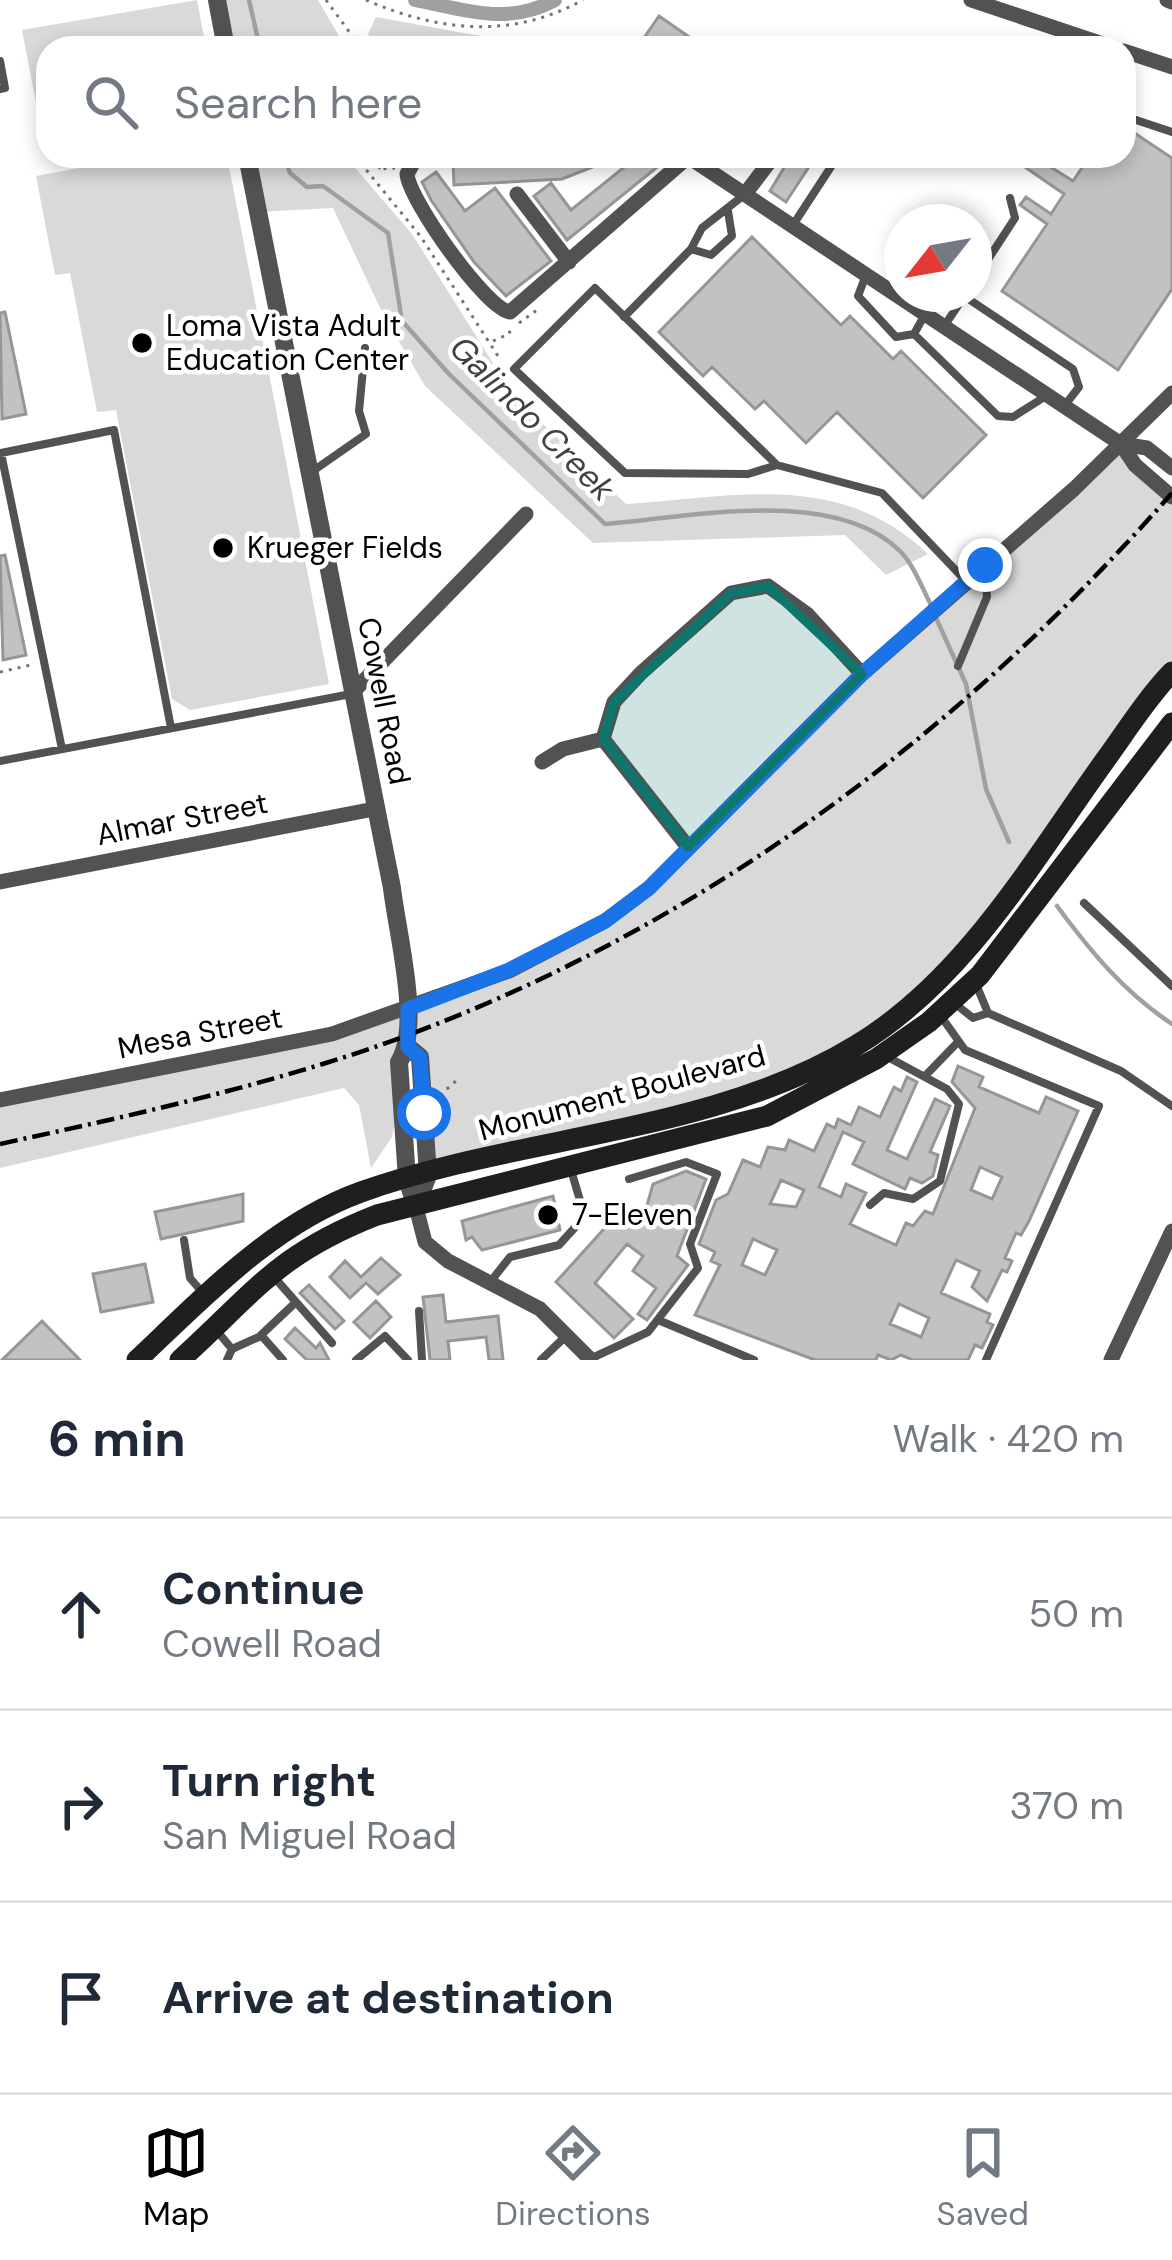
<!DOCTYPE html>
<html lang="en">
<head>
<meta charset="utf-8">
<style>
  :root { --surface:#fff; --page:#f6f6f7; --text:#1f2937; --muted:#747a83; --line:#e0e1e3; --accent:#000 }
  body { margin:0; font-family:"DM Sans",sans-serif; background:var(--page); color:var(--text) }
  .compass { position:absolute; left:884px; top:204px; width:108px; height:108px; border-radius:50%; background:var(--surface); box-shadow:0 6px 18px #0003; rotate:239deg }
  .stop { position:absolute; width:36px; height:36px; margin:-27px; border:9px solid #1a73e8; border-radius:50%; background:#fff }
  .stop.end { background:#1a73e8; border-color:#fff; box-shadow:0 3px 12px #0008 }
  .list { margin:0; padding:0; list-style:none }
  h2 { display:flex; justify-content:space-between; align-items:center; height:156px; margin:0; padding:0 48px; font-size:51px }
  h2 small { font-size:39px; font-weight:400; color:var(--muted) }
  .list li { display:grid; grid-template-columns:78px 1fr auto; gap:36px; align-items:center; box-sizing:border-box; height:192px; padding:0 48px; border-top:3px solid var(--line) }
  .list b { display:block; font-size:45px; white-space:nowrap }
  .list p { margin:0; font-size:39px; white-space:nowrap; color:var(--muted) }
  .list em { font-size:39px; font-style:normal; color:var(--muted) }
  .icon { flex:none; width:66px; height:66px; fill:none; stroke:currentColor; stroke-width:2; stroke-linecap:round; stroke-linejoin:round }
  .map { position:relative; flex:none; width:1172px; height:1360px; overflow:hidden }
  .search { position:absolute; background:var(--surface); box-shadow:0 6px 18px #0003; left:36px; right:36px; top:36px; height:132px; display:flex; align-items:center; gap:30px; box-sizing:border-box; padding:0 42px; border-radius:36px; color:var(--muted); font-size:45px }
  .sheet { height:732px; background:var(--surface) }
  nav { display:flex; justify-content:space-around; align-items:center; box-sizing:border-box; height:168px; border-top:3px solid var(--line); background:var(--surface); font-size:33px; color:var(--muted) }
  nav a { display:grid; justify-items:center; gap:6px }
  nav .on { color:var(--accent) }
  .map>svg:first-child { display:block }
  .green { fill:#d9d9d9 }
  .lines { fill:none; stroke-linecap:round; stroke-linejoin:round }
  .stream { stroke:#a0a0a0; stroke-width:4.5 }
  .canal { stroke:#a0a0a0; stroke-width:14 }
  .building { fill:#c2c2c2; stroke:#969696; stroke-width:3; fill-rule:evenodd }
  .path { stroke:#747474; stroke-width:3; stroke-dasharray:3 6; stroke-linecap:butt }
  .service { stroke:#525252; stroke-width:8 }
  .minor { stroke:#525252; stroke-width:15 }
  .tertiary { stroke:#525252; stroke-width:18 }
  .secondary { stroke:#1f1f1f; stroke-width:21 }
  .rail { stroke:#000; stroke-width:4.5; stroke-dasharray:18 6 3 6; stroke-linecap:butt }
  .route { stroke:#1a73e8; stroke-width:15 }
  .marked { fill:#0f766e; fill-opacity:0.2; stroke:#0f766e; stroke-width:9; stroke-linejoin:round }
  .poi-dot { fill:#000; stroke:#fff; stroke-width:4.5 }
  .labels { text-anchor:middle; stroke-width:9; stroke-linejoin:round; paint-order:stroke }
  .poi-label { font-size:30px; fill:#000; stroke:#fff; text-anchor:start }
  .street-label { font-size:30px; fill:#000; stroke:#fff }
  .water-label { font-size:33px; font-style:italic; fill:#414141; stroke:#fff }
</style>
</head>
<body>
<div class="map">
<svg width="1172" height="1360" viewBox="0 0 1172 1360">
  <rect width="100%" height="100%" fill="#fff"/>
  <!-- green -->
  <path class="green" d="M197 0 206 48H48V100L36 103 22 30Z
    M217 0H318L346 48H226Z
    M376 17 508 41 482 48H378L368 34Z
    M94 156H227L329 684 190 710 172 699 116 410 97 412 70 273 55 275 36 176 95 165Z
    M247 156H345L412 234 493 363 487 370 626 504C736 497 840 470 928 554L886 575 845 535 593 543 425 386 383 314 333 208 258 212Z
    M1121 444 1172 497V664L964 954 807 1073 428 1175 420 1058 409 1048 392 1137 371 1168 359 1105 344 1088 0 1168V1100L331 1034 408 1009 605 921 862 674Z"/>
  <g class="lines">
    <!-- stream -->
    <path class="stream" d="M249 0 260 48
      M284 156 290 173 307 187 323 186 388 233 402 321 449 374 605 524C689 517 834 486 900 551 914 565 923 590 932 607
      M936 618 966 684 986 789 1009 842
      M1057 906C1091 952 1124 992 1172 1024"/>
    <!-- canal -->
    <path class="canal" d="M415 0C466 10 507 26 555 0"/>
  </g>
  <!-- building -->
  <path class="building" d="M659 16 705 48H637Z
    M1124 126 1172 158V289L1118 370 1002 291 1047 224 1020 205 1026 197 1051 214 1064 194 1009 156H1033L1073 181 1090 156H1124Z
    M551 156 618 157 562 179 454 185 453 161 553 160Z
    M638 156H655L661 164 567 240 534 196 551 183 571 210Z
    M791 156H816L786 202 770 191Z
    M436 172 465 211 495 188 551 261 506 296 474 262 431 200 422 182Z
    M752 237 841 325 850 316 893 359 901 351 986 435 923 498 837 412 806 443 764 401 755 409 712 367 703 376 659 332Z
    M5 312 26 414 2 419 0 313Z
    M5 555 26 655 3 660 0 556Z
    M958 1066 983 1077 979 1087 1039 1113 1046 1097 1078 1111 1029 1221 1021 1235 1016 1233 1005 1258 1012 1261 1007 1272 1002 1270 987 1301 972 1287 980 1271 956 1260 941 1293 990 1314 987 1322 993 1325 982 1348 975 1345 968 1360H913L901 1355 891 1360 878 1355 876 1360H815L695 1315 720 1265 711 1261 715 1252 699 1244 716 1200 728 1194 743 1160 760 1167 768 1147 785 1150 789 1140 814 1151 827 1124 835 1128 838 1119 851 1125 859 1107 880 1117 894 1087 901 1091 907 1077 917 1082 887 1150 907 1159 935 1099 950 1106 930 1152 938 1155 933 1176 922 1183 910 1178 905 1189 853 1164 864 1142 843 1132 819 1187 841 1197 846 1184 866 1193 850 1224 896 1245 906 1223 913 1226 925 1211 933 1214 975 1108 952 1082ZM980 1167 1002 1177 992 1199 971 1190ZM781 1180 804 1190 796 1207 770 1204ZM753 1239 777 1250 765 1275 742 1265ZM899 1304 929 1318 921 1337 890 1324Z
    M686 1171 706 1179 677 1256 688 1265 647 1320 638 1314 656 1288 633 1271 643 1256 627 1244 595 1283 633 1319 614 1338 556 1282 622 1209 642 1223 653 1184Z
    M243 1194V1221L161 1239 155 1212Z
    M553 1196 560 1230 482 1250 472 1237 466 1240 462 1221Z
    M381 1258 400 1275 378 1294 366 1283 350 1298 330 1277 345 1261 361 1277Z
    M145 1264 153 1302 101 1312 93 1274Z
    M309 1285 344 1321 335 1329 300 1293Z
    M443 1295 446 1322 498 1316 503 1360H489L486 1337 448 1341 450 1360H430L423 1297Z
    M376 1301 391 1317 370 1338 354 1322Z
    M42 1321 80 1360H2Z
    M295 1328 316 1348 320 1343 329 1360H307L285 1339Z"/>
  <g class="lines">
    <!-- path -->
    <path class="path" d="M326 0 361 48
      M366 0C440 32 512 39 583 0
      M355 156 421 237 498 356
      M362 162 388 160 378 169 395 168
      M519 323 537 310
      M493 341 509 334 511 327
      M0 672 31 665
      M440 1095 456 1081"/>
    <!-- service -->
    <path class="service" d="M0 61 5 88 0 89
      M1124 116 1172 132
      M793 225 838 156
      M691 249 711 255 732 236 728 211
      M866 275 858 296 896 337 914 334 924 316
      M974 281 1015 218 1010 198
      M964 296 1073 369 1079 387 1065 405
      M624 317 691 249 702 228 744 195
      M945 325 965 295
      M914 334 998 416 1013 417 1046 396
      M777 465 595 288 514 369 625 473 748 474 777 465 882 493 966 581
      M310 473 366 434 359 411 365 348
      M958 666 987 597 985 567
      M62 749 1 453 114 430 171 728
      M0 761 351 694
      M1084 903 1172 986
      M953 1002 973 1018 988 1013 976 984
      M988 1013 1121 1071 1172 1106
      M940 1015 965 1050 1099 1106 986 1360
      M925 1076 956 1044
      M870 1205 884 1193 913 1199 940 1181 959 1104 947 1089 884 1055
      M184 1240 190 1278 203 1293
      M274 1277 332 1343
      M491 1281 510 1257 559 1245 579 1223 582 1207 571 1170
      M419 1311 422 1360
      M658 1320 754 1360
      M217 1331 232 1349 227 1360
      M232 1349 261 1336
      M592 1358 648 1332 698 1268 690 1244 717 1174 686 1162 629 1179
      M283 1360 261 1335 295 1303
      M356 1360 385 1336 408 1360
      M541 1360 567 1335"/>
    <!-- minor -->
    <path class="minor" d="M971 0 1115 48
      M1167 0 1172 2
      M1124 51 1172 67
      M417 156 407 174C409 200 486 309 510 312L688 157
      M687 156 1121 444 1135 465 1172 497
      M517 194 569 262
      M745 194 774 156
      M1121 444 1147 448 1172 468
      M351 694 526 514
      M542 762 563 749 603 739
      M688 847 603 739 614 702 641 673 731 593 768 586 807 614 862 674
      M0 882 374 809
      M0 1100 332 1034 509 971 605 921 649 888 862 674 1074 489 1172 393
      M416 1207 425 1242 448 1261 540 1309 591 1360
      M1111 1360 1172 1231"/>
    <!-- tertiary -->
    <path class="tertiary" d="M217 0 226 48
      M247 156 392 888C397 933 422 1025 399 1062L407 1179 416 1207
      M408 1047 420 1057 428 1175 416 1207"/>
    <!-- secondary -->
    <path class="secondary" d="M137 1360C204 1297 272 1224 361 1192 520 1135 712 1134 857 1045 966 979 1033 860 1106 759 1127 730 1147 698 1172 672
      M180 1360C255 1292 277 1254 377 1215L767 1116 876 1059 929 1022 980 975 1172 723"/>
    <!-- rail -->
    <path class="rail" d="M0 1144C124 1117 248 1090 369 1049 683 941 954 741 1172 493"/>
  </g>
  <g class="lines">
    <!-- route -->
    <path class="route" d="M424 1113 420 1058 408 1047V1009L509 970 605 921 649 888 862 674 985 565"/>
  </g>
  <!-- marked area -->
  <path class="marked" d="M768 586 862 674 688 847 603 739 614 702 731 593Z"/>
  <!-- markers -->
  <g class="poi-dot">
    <circle cx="142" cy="343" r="12"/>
    <circle cx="223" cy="548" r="12"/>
    <circle cx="548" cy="1215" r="12"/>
  </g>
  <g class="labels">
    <!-- poi labels -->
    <g class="poi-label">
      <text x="166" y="336">Loma Vista Adult<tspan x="166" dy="34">Education Center</tspan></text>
      <text x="247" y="558">Krueger Fields</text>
      <text x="572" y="1225">7-Eleven</text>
    </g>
    <!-- street labels -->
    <g class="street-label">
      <text transform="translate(384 701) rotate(79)" y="10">Cowell Road</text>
      <text transform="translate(182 819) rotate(-11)" y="10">Almar Street</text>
      <text transform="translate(200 1033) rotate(-11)" y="10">Mesa Street</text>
      <text transform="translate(622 1093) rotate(-15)" y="10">Monument Boulevard</text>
    </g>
    <!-- water labels -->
    <g class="water-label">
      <text transform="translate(533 418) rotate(45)" y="12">Galindo Creek</text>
    </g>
  </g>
</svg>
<svg class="compass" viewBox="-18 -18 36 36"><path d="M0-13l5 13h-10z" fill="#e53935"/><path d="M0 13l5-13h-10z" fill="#747a83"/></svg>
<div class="stop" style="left:424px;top:1113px"></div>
<div class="stop end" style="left:985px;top:565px"></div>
<div class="search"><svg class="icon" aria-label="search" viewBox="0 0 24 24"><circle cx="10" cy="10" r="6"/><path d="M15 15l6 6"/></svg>Search here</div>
</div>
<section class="sheet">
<h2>6 min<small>Walk · 420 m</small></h2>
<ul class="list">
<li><svg class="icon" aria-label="ahead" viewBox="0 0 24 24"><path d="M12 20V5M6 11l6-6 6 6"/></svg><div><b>Continue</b><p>Cowell Road</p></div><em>50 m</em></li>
<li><svg class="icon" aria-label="right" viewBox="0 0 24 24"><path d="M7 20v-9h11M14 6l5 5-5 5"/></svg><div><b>Turn right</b><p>San Miguel Road</p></div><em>370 m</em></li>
<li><svg class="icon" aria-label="arrive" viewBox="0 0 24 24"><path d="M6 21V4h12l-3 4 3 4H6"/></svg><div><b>Arrive at destination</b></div></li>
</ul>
</section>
<nav>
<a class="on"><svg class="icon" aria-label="map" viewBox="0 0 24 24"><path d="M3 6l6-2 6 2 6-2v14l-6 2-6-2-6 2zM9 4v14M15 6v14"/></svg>Map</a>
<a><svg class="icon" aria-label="directions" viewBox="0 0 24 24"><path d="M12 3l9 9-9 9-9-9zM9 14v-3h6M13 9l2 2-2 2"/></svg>Directions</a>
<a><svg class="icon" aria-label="saved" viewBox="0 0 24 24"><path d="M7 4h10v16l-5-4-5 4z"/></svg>Saved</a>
</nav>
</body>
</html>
